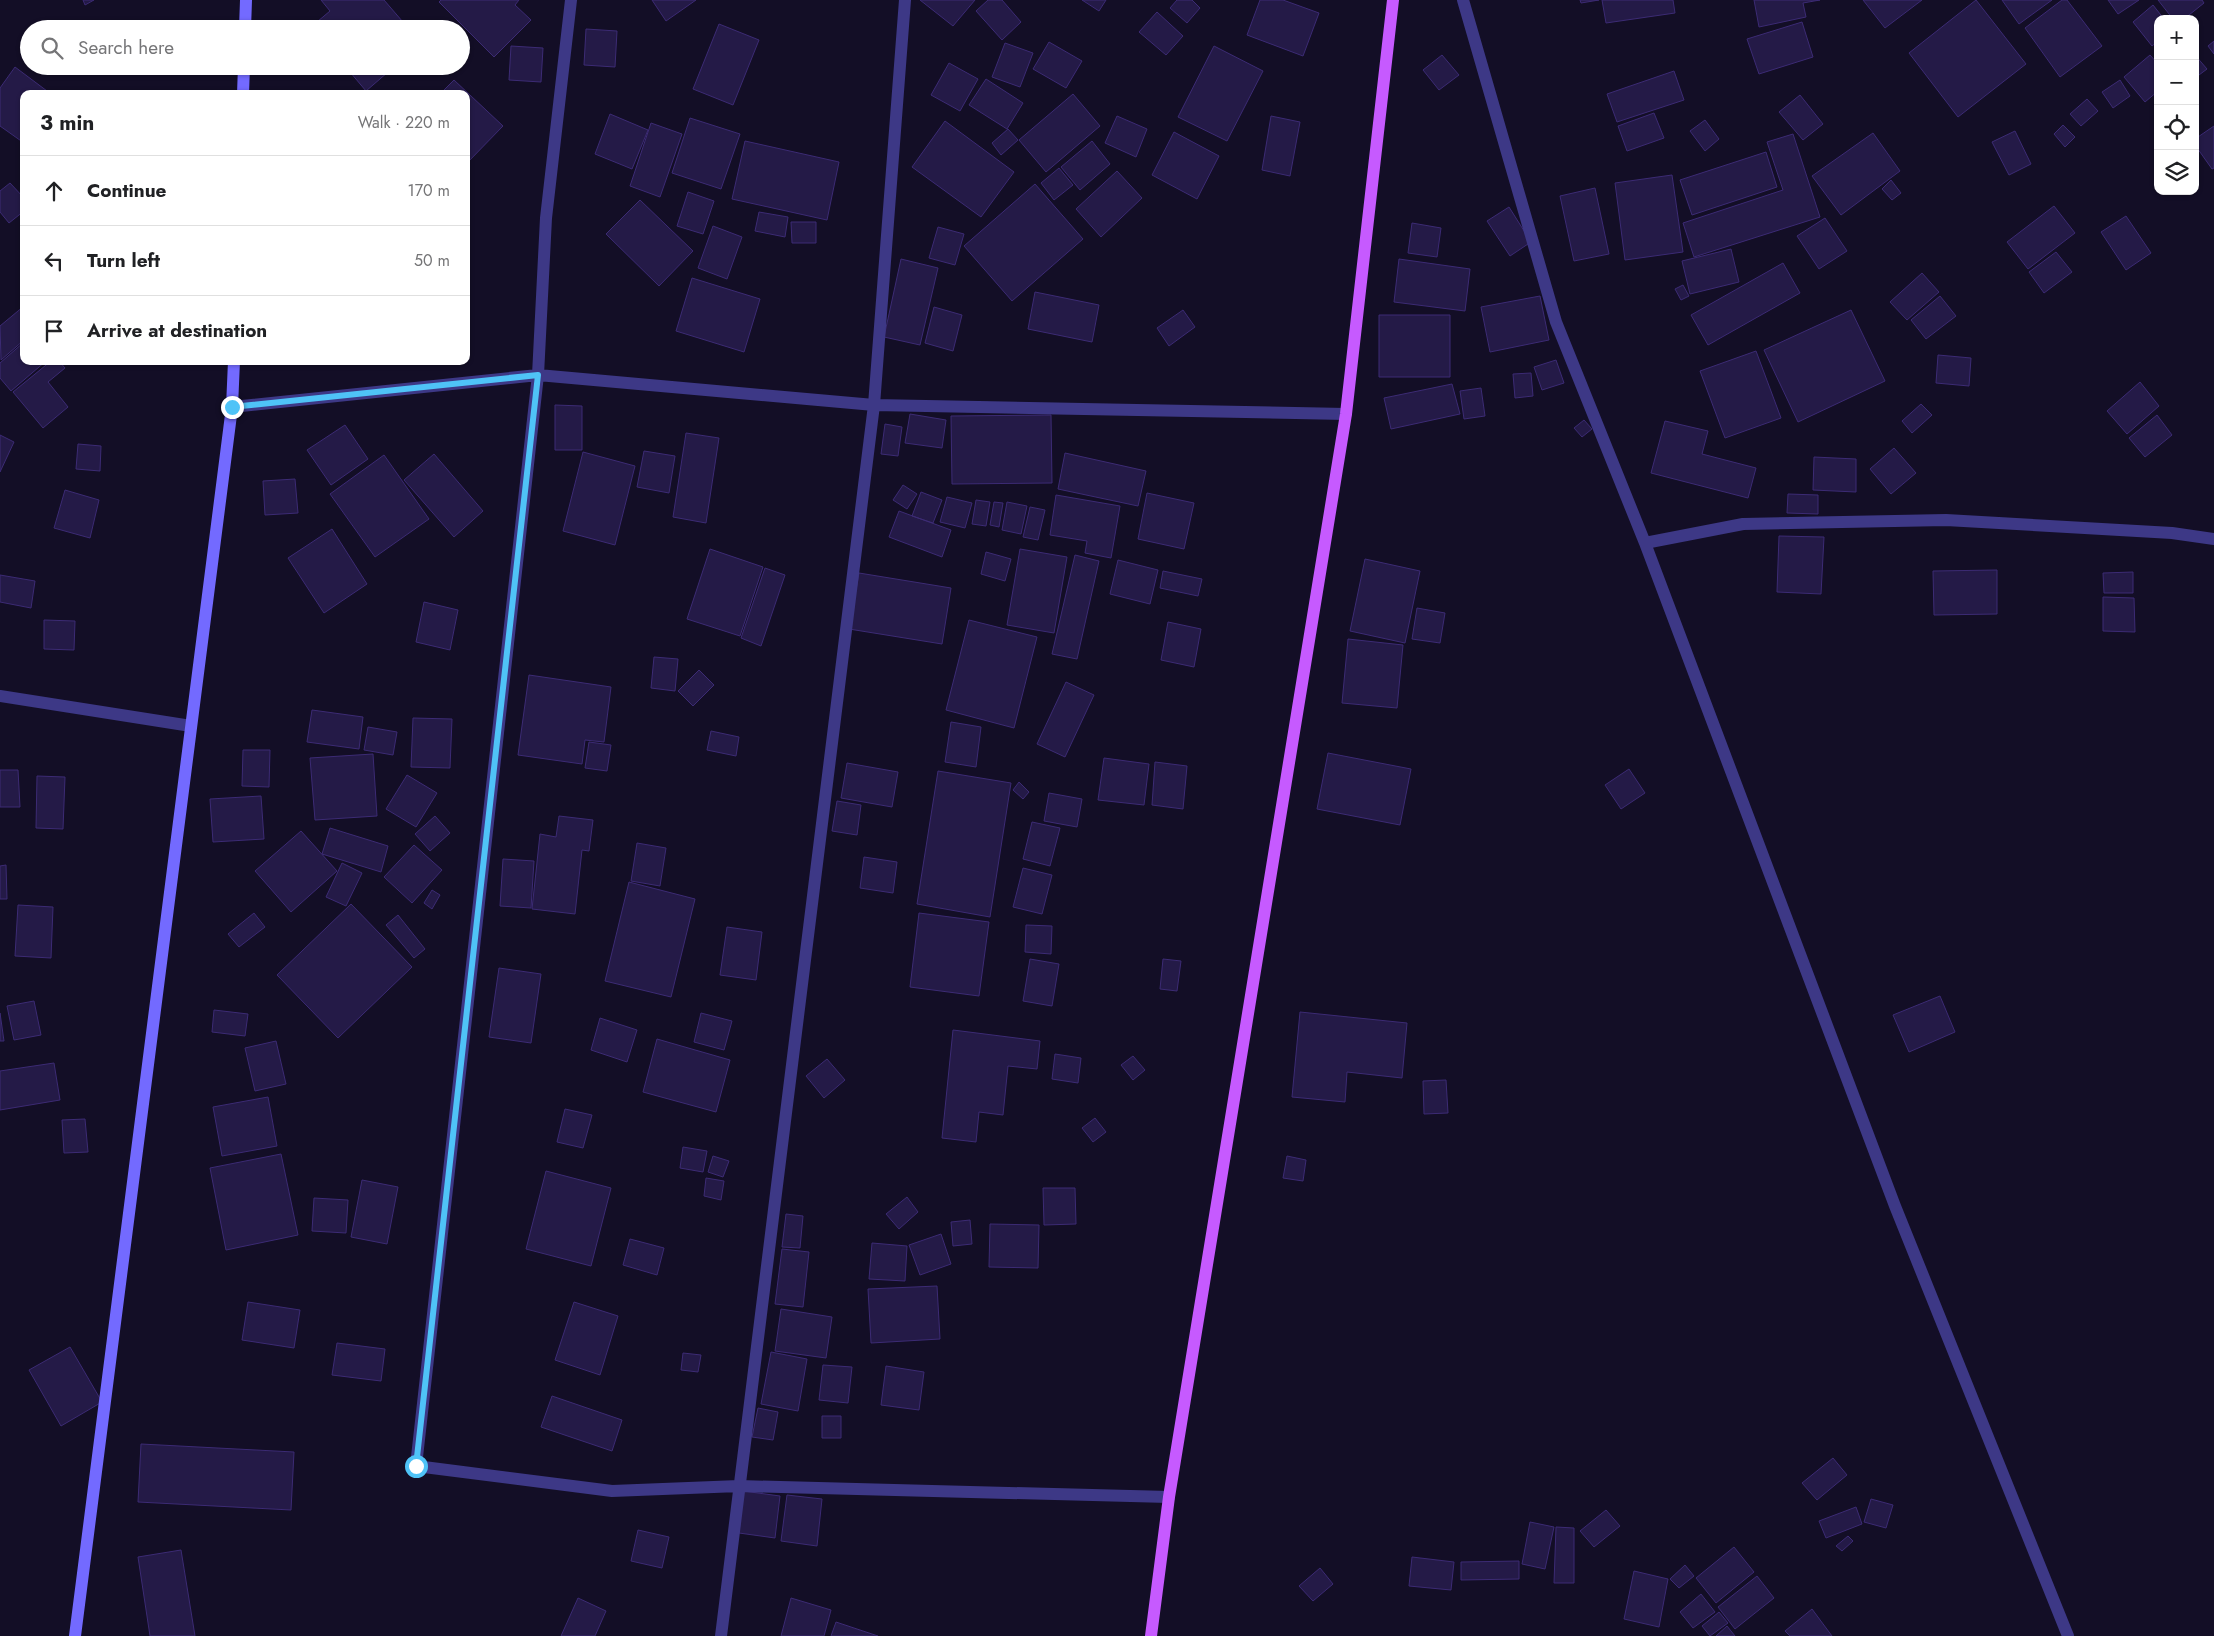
<!DOCTYPE html>
<html lang="en">
<head>
<meta charset="utf-8">
<style>
  :root { --surface:#fff; --page:#f2f2f2; --text:#202124; --muted:#757577; --line:#e0e0e0 }
  body { margin:0; font-family:Jost,sans-serif; background:var(--page); color:var(--text) }
  .controls { position:absolute; right:15px; top:15px; display:grid; overflow:hidden; border-radius:10px; box-shadow:0 1px 4px #0004 }
  .controls button { width:45px; height:45px; display:grid; place-items:center; padding:0; border:0; border-bottom:1px solid var(--line); background:var(--surface); color:var(--text); font:25px sans-serif }
  .stop { position:absolute; width:15px; height:15px; margin:-11px; border:4px solid #4fc3f7; border-radius:50%; background:#fff }
  .stop.end { background:#4fc3f7; border-color:#fff; box-shadow:0 1px 5px #0008 }
  .list { margin:0; padding:0; list-style:none }
  h2 { display:flex; justify-content:space-between; align-items:center; height:65px; margin:0; padding:0 20px; font-size:21px }
  h2 small { font-size:16px; font-weight:400; color:var(--muted) }
  .list li { display:grid; grid-template-columns:32px 1fr auto; gap:15px; align-items:center; box-sizing:border-box; height:70px; padding:0 20px; border-top:1px solid var(--line) }
  .list b { display:block; font-size:19px; white-space:nowrap }
  .list em { font-size:16px; font-style:normal; color:var(--muted) }
  .icon { flex:none; width:28px; height:28px; fill:none; stroke:currentColor; stroke-width:2; stroke-linecap:round; stroke-linejoin:round }
  .map { position:relative; flex:none; width:2214px; height:1636px; overflow:hidden }
  .search { position:absolute; background:var(--surface); box-shadow:0 1px 4px #0004; left:20px; top:20px; width:450px; height:55px; display:flex; align-items:center; gap:12px; box-sizing:border-box; padding:0 18px; border-radius:28px; color:var(--muted); font-size:19px }
  .panel { position:absolute; background:var(--surface); box-shadow:0 1px 4px #0004; left:20px; top:90px; width:450px; height:275px; border-radius:10px }
  .map>svg:first-child { display:block }
  .building { fill:#241a47; stroke:#3c2b74 }
  .lines { fill:none; stroke-linecap:round; stroke-linejoin:round }
  .street { stroke:#3d3886; stroke-width:12 }
  .secondary { stroke:#736aff; stroke-width:12 }
  .primary { stroke:#c65aff; stroke-width:12 }
  .route { stroke:#4fc3f7; stroke-width:6 }
</style>
</head>
<body>
<div class="map">
<svg width="2214" height="1636" viewBox="0 0 2214 1636">
  <rect width="100%" height="100%" fill="#130e26"/>
  <!-- building -->
  <path class="building" d="M83 0H94L85 5Z
    M321 0H384L409 29H312L311 27 330 11Z
    M441 0H519L515 5 531 20 494 57 439 2Z
    M652 0H696L666 21Z
    M920 0H975L953 26Z
    M988 0H1002L1021 22 1002 40 976 11Z
    M1082 0H1106L1099 11Z
    M1177 0H1192L1200 8 1187 23 1170 8Z
    M1260 0H1283L1319 13 1303 56 1247 35Z
    M1580 0H1599L1581 3Z
    M1602 0H1673L1675 13 1606 23Z
    M1754 0H1820L1803 3 1806 17 1759 27Z
    M1863 0H1922L1885 28Z
    M1976 0 2026 64 1958 117 1909 53Z
    M2002 0H2052L2019 24Z
    M2062 0H2067L2102 46 2060 77 2025 28Z
    M2108 0H2139L2118 14Z
    M2158 0H2202L2204 3 2184 19H2173Z
    M2153 5 2164 19H2158V41L2152 46 2133 22Z
    M1157 12 1183 36 1166 55 1139 32Z
    M1802 22 1813 57 1759 74 1747 39Z
    M719 24 759 40 733 105 693 89Z
    M586 29 617 31 615 67 584 65Z
    M2214 41V54L2208 46Z
    M1049 42 1082 61 1066 88 1033 69Z
    M1005 43 1033 53 1020 87 992 77Z
    M511 46 543 48 541 82 509 80Z
    M1214 46 1263 71 1227 141 1178 117Z
    M1442 55 1459 75 1439 90 1423 70Z
    M2150 55 2158 64V91L2145 102 2124 77Z
    M2195 55 2207 69 2195 78Z
    M949 63 978 79 960 111 931 95Z
    M345 66H395L366 91Z
    M15 67 51 94H24V143L0 126V88Z
    M1674 71 1684 100 1617 122 1607 94Z
    M986 79 1023 103 1007 129 969 105Z
    M454 80 503 126 466 164V94H440Z
    M2120 80 2130 96 2113 108 2102 92Z
    M1073 94 1100 126 1046 172 1019 140Z
    M1800 95 1823 124 1803 140 1779 112Z
    M2087 99 2098 111 2081 126 2070 114Z
    M1654 113 1664 138 1627 151 1618 126Z
    M610 114 648 130 632 169 595 154Z
    M1117 116 1147 129 1136 157 1105 143Z
    M1271 116 1300 122 1290 176 1262 170Z
    M690 118 740 134 721 189 672 173Z
    M1705 120 1719 139 1705 151 1690 131Z
    M945 121 1014 172 981 217 912 167Z
    M651 123 682 134 660 197 630 186Z
    M2063 125 2075 137 2065 147 2054 134Z
    M2214 126V168L2212 169 2195 145V139Z
    M1008 129 1018 140 1001 155 992 143Z
    M2015 131 2031 164 2009 175 1992 142Z
    M1174 132 1219 156 1197 199 1152 175Z
    M1873 133 1900 171 1841 215 1812 176Z
    M1793 134 1820 217 1694 257 1683 223 1783 190 1767 142Z
    M745 141 839 162 827 220 732 199Z
    M1092 141 1110 164 1080 190 1061 167Z
    M1766 152 1777 187 1692 215 1680 180Z
    M1059 168 1073 185 1054 200 1041 183Z
    M1117 171 1142 198 1101 237 1076 209Z
    M1672 175 1683 252 1625 260 1615 183Z
    M1891 180 1901 193 1892 200 1882 189Z
    M10 183 24 198V211L9 223 0 212V191Z
    M1035 184 1083 239 1012 301 964 246Z
    M1595 188 1609 254 1574 261 1560 196Z
    M688 192 714 201 703 234 677 226Z
    M640 200 693 251 659 286 606 234Z
    M2054 206 2075 233 2028 269 2007 242Z
    M1509 207 1531 242 1510 256 1487 221Z
    M759 212 788 217 785 237 755 231Z
    M2126 216 2151 253 2126 270 2101 232Z
    M1825 218 1847 251 1819 269 1797 236Z
    M791 222H816V243H792Z
    M1412 223 1441 228 1437 257 1408 253Z
    M713 226 742 237 727 279 698 268Z
    M938 227 964 234 955 265 929 258Z
    M1731 249 1739 282 1690 294 1682 261Z
    M2056 252 2072 272 2044 293 2029 272Z
    M901 259 938 268 920 345 884 337Z
    M1399 259 1470 269 1465 311 1394 302Z
    M1783 263 1800 293 1708 345 1691 315Z
    M1922 273 1939 292 1907 320 1890 302Z
    M692 278 760 299 744 352 676 331Z
    M1683 285 1689 296 1681 300 1675 289Z
    M1035 292 1099 305 1092 342 1028 329Z
    M1540 296 1549 340 1490 352 1481 307Z
    M1940 296 1956 316 1926 339 1911 320Z
    M24 306V340L1 360 0 326Z
    M934 307 962 315 953 351 925 343Z
    M1183 310 1195 327 1169 346 1157 328Z
    M1851 310 1885 381 1798 422 1764 350Z
    M1379 315H1450V377H1379Z
    M24 342V361H46L11 391 0 378V363Z
    M1756 351 1781 418 1725 438 1700 371Z
    M1938 355 1971 358 1969 386 1936 383Z
    M1556 360 1564 383 1542 390 1534 367Z
    M51 361H59L65 368 48 382 68 407 43 428 13 392Z
    M1531 373 1533 396 1515 398 1513 374Z
    M2140 382 2159 406 2127 434 2107 411Z
    M1452 384 1460 414 1391 429 1384 398Z
    M1481 388 1485 416 1464 419 1460 391Z
    M1921 404 1932 415 1912 433 1902 421Z
    M555 405 582 406V450H555Z
    M910 414 946 420 942 448 905 443Z
    M1051 415 1052 483 952 484 951 416Z
    M2157 415 2172 435 2145 457 2129 438Z
    M1584 420 1592 429 1582 437 1574 428Z
    M1665 421 1708 431 1702 454 1756 468 1748 498 1651 473Z
    M885 424 902 427 898 456 881 454Z
    M345 425 368 459 331 485 307 450Z
    M686 433 719 438 706 523 673 517Z
    M0 435 14 442 0 472Z
    M78 444 101 446 100 471 76 469Z
    M1894 448 1916 473 1891 494 1870 469Z
    M644 451 675 456 669 493 637 487Z
    M583 452 635 466 615 545 563 531Z
    M1065 453 1146 471 1138 506 1058 489Z
    M434 454 483 511 454 537 404 480Z
    M384 455 429 519 375 557 330 494Z
    M1814 457 1856 459V492L1813 490Z
    M295 479 298 513 265 515 263 481Z
    M903 485 917 494 907 509 893 500Z
    M65 490 99 500 90 538 54 528Z
    M921 492 942 500 933 523 912 516Z
    M1147 493 1194 503 1184 549 1138 539Z
    M1788 494 1818 495V514L1787 513Z
    M1056 495 1120 506 1111 558 1085 553 1087 541 1050 535Z
    M947 497 972 503 965 528 940 522Z
    M976 500 990 502 986 526 972 524Z
    M994 502 1003 503 999 527 990 525Z
    M1007 502 1027 506 1021 534 1002 530Z
    M1030 507 1045 510 1038 540 1023 537Z
    M899 511 951 530 942 557 889 537Z
    M332 529 367 584 324 613 288 558Z
    M1779 536 1824 537 1821 594 1777 592Z
    M710 549 763 567 740 636 687 619Z
    M1020 549 1067 557 1054 633 1007 625Z
    M986 552 1011 559 1005 581 981 574Z
    M1075 555 1099 561 1077 659 1052 654Z
    M1365 559 1420 571 1405 643 1350 631Z
    M1118 560 1158 570 1150 604 1110 594Z
    M765 568 785 575 761 646 741 638Z
    M1997 570V614L1934 615 1933 571Z
    M1163 571 1202 579 1198 596 1160 588Z
    M2133 572V593H2104L2103 573Z
    M859 573 951 588 942 644 849 629Z
    M0 575 35 581 31 608 0 602Z
    M2103 597 2134 598 2135 632 2103 631Z
    M424 602 458 610 450 650 416 642Z
    M1417 608 1445 613 1440 643 1412 639Z
    M44 620 75 621 74 650 44 649Z
    M969 620 1037 637 1014 728 946 710Z
    M1168 622 1201 629 1194 667 1161 660Z
    M1348 639 1403 645 1397 708 1342 703Z
    M654 657 678 659 675 691 651 688Z
    M699 670 714 685 693 706 678 691Z
    M529 675 611 687 604 742 585 740 582 764 518 755Z
    M1066 682 1094 695 1065 757 1037 744Z
    M312 710 363 717 359 749 307 742Z
    M413 718 452 719 450 768 411 767Z
    M951 722 981 727 976 767 945 762Z
    M368 727 397 732 393 755 364 750Z
    M711 731 739 737 736 756 707 750Z
    M589 742 611 745 607 771 585 768Z
    M243 750H270L269 787 242 786Z
    M1328 753 1411 769 1400 825 1317 809Z
    M373 754 377 816 315 820 310 758Z
    M1104 758 1149 764 1144 805 1098 800Z
    M1155 762 1187 766 1183 809 1152 805Z
    M847 763 898 772 892 807 841 798Z
    M1629 769 1645 793 1621 809 1605 785Z
    M0 770H18L20 807H0Z
    M938 771 1011 783 990 917 917 904Z
    M407 775 437 793 416 827 386 809Z
    M37 776 65 777 63 829 36 828Z
    M1019 782 1029 792 1023 799 1013 790Z
    M1049 793 1082 799 1077 827 1044 821Z
    M261 796 264 839 213 842 210 799Z
    M837 801 861 805 857 835 832 831Z
    M435 816 450 833 430 851 415 834Z
    M559 816 593 820 589 851 582 850 575 914 532 909 540 834 556 837Z
    M1032 822 1060 828 1050 866 1023 859Z
    M330 828 388 846 381 872 322 854Z
    M301 831 337 871 291 912 255 871Z
    M637 843 666 848 660 886 631 881Z
    M414 845 442 870 412 903 384 877Z
    M864 857 897 862 893 893 860 888Z
    M503 859 534 861 531 908 500 906Z
    M342 863 362 873 346 906 326 897Z
    M6 865 7 899H0V866Z
    M1023 868 1052 875 1042 914 1013 907Z
    M629 882 695 899 671 997 605 981Z
    M432 890 440 895 432 909 424 903Z
    M351 904 412 967 338 1038 277 975Z
    M18 905 53 907 51 958 15 956Z
    M254 913 265 927 239 947 228 934Z
    M919 913 989 922 979 996 910 987Z
    M398 915 425 949 414 958 386 925Z
    M1026 925 1052 926 1051 954 1025 952Z
    M727 927 762 932 756 980 720 975Z
    M1030 959 1059 964 1052 1006 1023 1001Z
    M1163 959 1181 961 1177 991 1160 989Z
    M499 968 541 974 531 1043 489 1037Z
    M1940 996 1955 1032 1909 1052 1893 1015Z
    M34 1001 41 1035 14 1040 7 1006Z
    M214 1010 248 1014 245 1036 212 1032Z
    M1300 1012 1407 1023 1402 1078 1347 1072 1345 1102 1292 1097Z
    M0 1013 4 1041H0Z
    M701 1013 732 1021 724 1050 694 1042Z
    M600 1018 637 1030 627 1062 591 1050Z
    M953 1030 1040 1041 1037 1069 1008 1066 1003 1115 979 1112 976 1142 942 1138Z
    M657 1039 730 1060 716 1112 643 1092Z
    M276 1041 286 1084 255 1091 245 1048Z
    M1055 1054 1081 1058 1078 1083 1052 1079Z
    M1133 1056 1145 1070 1133 1080 1121 1065Z
    M827 1059 845 1080 824 1098 806 1076Z
    M54 1063 60 1100 0 1110V1071Z
    M1446 1080 1448 1113 1424 1114 1423 1081Z
    M268 1097 277 1146 222 1156 213 1107Z
    M565 1109 592 1115 583 1148 557 1142Z
    M1095 1118 1106 1132 1093 1142 1082 1128Z
    M85 1119 88 1152 64 1153 62 1120Z
    M683 1147 707 1151 703 1172 680 1168Z
    M281 1154 298 1235 226 1250 210 1168Z
    M713 1156 729 1161 723 1177 708 1172Z
    M1287 1156 1306 1160 1303 1181 1283 1178Z
    M546 1171 611 1188 591 1266 526 1249Z
    M706 1178 724 1181 721 1200 704 1196Z
    M362 1180 398 1187 387 1244 351 1237Z
    M1043 1188H1075L1076 1224 1044 1225Z
    M907 1197 918 1212 899 1229 886 1214Z
    M314 1198 348 1200 346 1233 312 1231Z
    M786 1214 803 1216 800 1248 782 1247Z
    M970 1220 972 1244 953 1246 951 1222Z
    M990 1224 1039 1225 1038 1268 989 1267Z
    M941 1234 951 1264 920 1275 909 1245Z
    M630 1239 664 1248 657 1275 623 1265Z
    M872 1243 907 1246 905 1281 869 1279Z
    M782 1249 809 1252 803 1307 775 1304Z
    M937 1286 940 1339 871 1343 868 1289Z
    M248 1302 300 1310 294 1348 242 1340Z
    M574 1302 618 1316 600 1375 555 1360Z
    M781 1309 832 1317 826 1358 775 1351Z
    M337 1343 385 1349 381 1381 332 1375Z
    M70 1347 102 1402 61 1426 29 1370Z
    M771 1352 807 1359 798 1411 761 1404Z
    M683 1353 701 1355 698 1372 681 1370Z
    M823 1365 852 1367 848 1403 819 1400Z
    M886 1366 924 1372 919 1410 881 1405Z
    M552 1396 622 1420 612 1451 541 1427Z
    M758 1408 778 1412 773 1440 752 1437Z
    M822 1416H841V1438H822Z
    M141 1444 294 1452 291 1510 138 1502Z
    M1833 1458 1847 1475 1817 1500 1802 1483Z
    M743 1491 780 1496 775 1538 739 1533Z
    M787 1495 822 1499 817 1546 781 1541Z
    M1871 1499 1893 1505 1886 1528 1864 1522Z
    M1856 1507 1862 1524 1826 1538 1819 1521Z
    M1606 1510 1620 1526 1594 1547 1580 1531Z
    M1530 1522 1554 1527 1545 1569 1522 1564Z
    M1556 1527 1574 1528V1583H1554Z
    M638 1530 669 1537 662 1568 631 1561Z
    M1848 1536 1853 1541 1842 1551 1836 1546Z
    M1734 1547 1754 1572 1716 1603 1696 1578Z
    M181 1550 195 1636H150L138 1557Z
    M1412 1557 1454 1562 1451 1590 1409 1586Z
    M1519 1561V1579L1461 1580V1562Z
    M1685 1565 1694 1576 1679 1588 1670 1579Z
    M1320 1568 1333 1584 1313 1601 1299 1586Z
    M1634 1571 1668 1579 1659 1627 1624 1619Z
    M1757 1576 1774 1598 1735 1629 1718 1607Z
    M1701 1594 1715 1612 1693 1628 1680 1612Z
    M578 1598 606 1611 595 1636H561Z
    M791 1598 831 1610 824 1636H781Z
    M1812 1609 1832 1636H1790L1785 1631Z
    M1719 1612 1728 1623 1710 1636 1702 1626Z
    M836 1622 878 1636H831Z
    M1727 1626 1735 1636H1716Z"/>
  <g class="lines">
    <!-- street -->
    <path class="street" d="M571 0 546 218 538 375 416 1466 612 1491 739 1486 1169 1497
      M1463 0 1556 322 1645 543 1895 1206 2068 1636
      M232 407 538 375 874 405 1346 414
      M1645 543 1743 524 1946 520 2172 533 2214 539
      M0 696 191 726
      M721 1636 874 405 905 0"/>
    <!-- secondary -->
    <path class="secondary" d="M245 29 246 0
      M243 94 244 66
      M75 1636 232 407 234 361"/>
    <!-- primary -->
    <path class="primary" d="M1151 1636 1169 1497 1346 414 1393 0"/>
  </g>
  <g class="lines">
    <!-- route -->
    <path class="route" d="M232 407 538 375 416 1466"/>
  </g>
</svg>
<div class="controls">
<button>+</button>
<button>−</button>
<button><svg class="icon" aria-label="locate" viewBox="0 0 24 24"><circle cx="12" cy="12" r="6"/><path d="M12 2v4M12 18v4M2 12h4M18 12h4"/></svg></button>
<button><svg class="icon" aria-label="layers" viewBox="0 0 24 24"><path d="M12 4l9 5-9 5-9-5zM3 14l9 5 9-5"/></svg></button>
</div>
<div class="stop" style="left:416px;top:1466px"></div>
<div class="stop end" style="left:232px;top:407px"></div>
<div class="search"><svg class="icon" aria-label="search" viewBox="0 0 24 24"><circle cx="10" cy="10" r="6"/><path d="M15 15l6 6"/></svg>Search here</div>
<section class="panel">
<h2>3 min<small>Walk · 220 m</small></h2>
<ul class="list">
<li><svg class="icon" aria-label="ahead" viewBox="0 0 24 24"><path d="M12 20V5M6 11l6-6 6 6"/></svg><div><b>Continue</b></div><em>170 m</em></li>
<li><svg class="icon" aria-label="left" viewBox="0 0 24 24"><path d="M17 20v-9H6M10 6l-5 5 5 5"/></svg><div><b>Turn left</b></div><em>50 m</em></li>
<li><svg class="icon" aria-label="arrive" viewBox="0 0 24 24"><path d="M6 21V4h12l-3 4 3 4H6"/></svg><div><b>Arrive at destination</b></div></li>
</ul>
</section>
</div>
</body>
</html>
